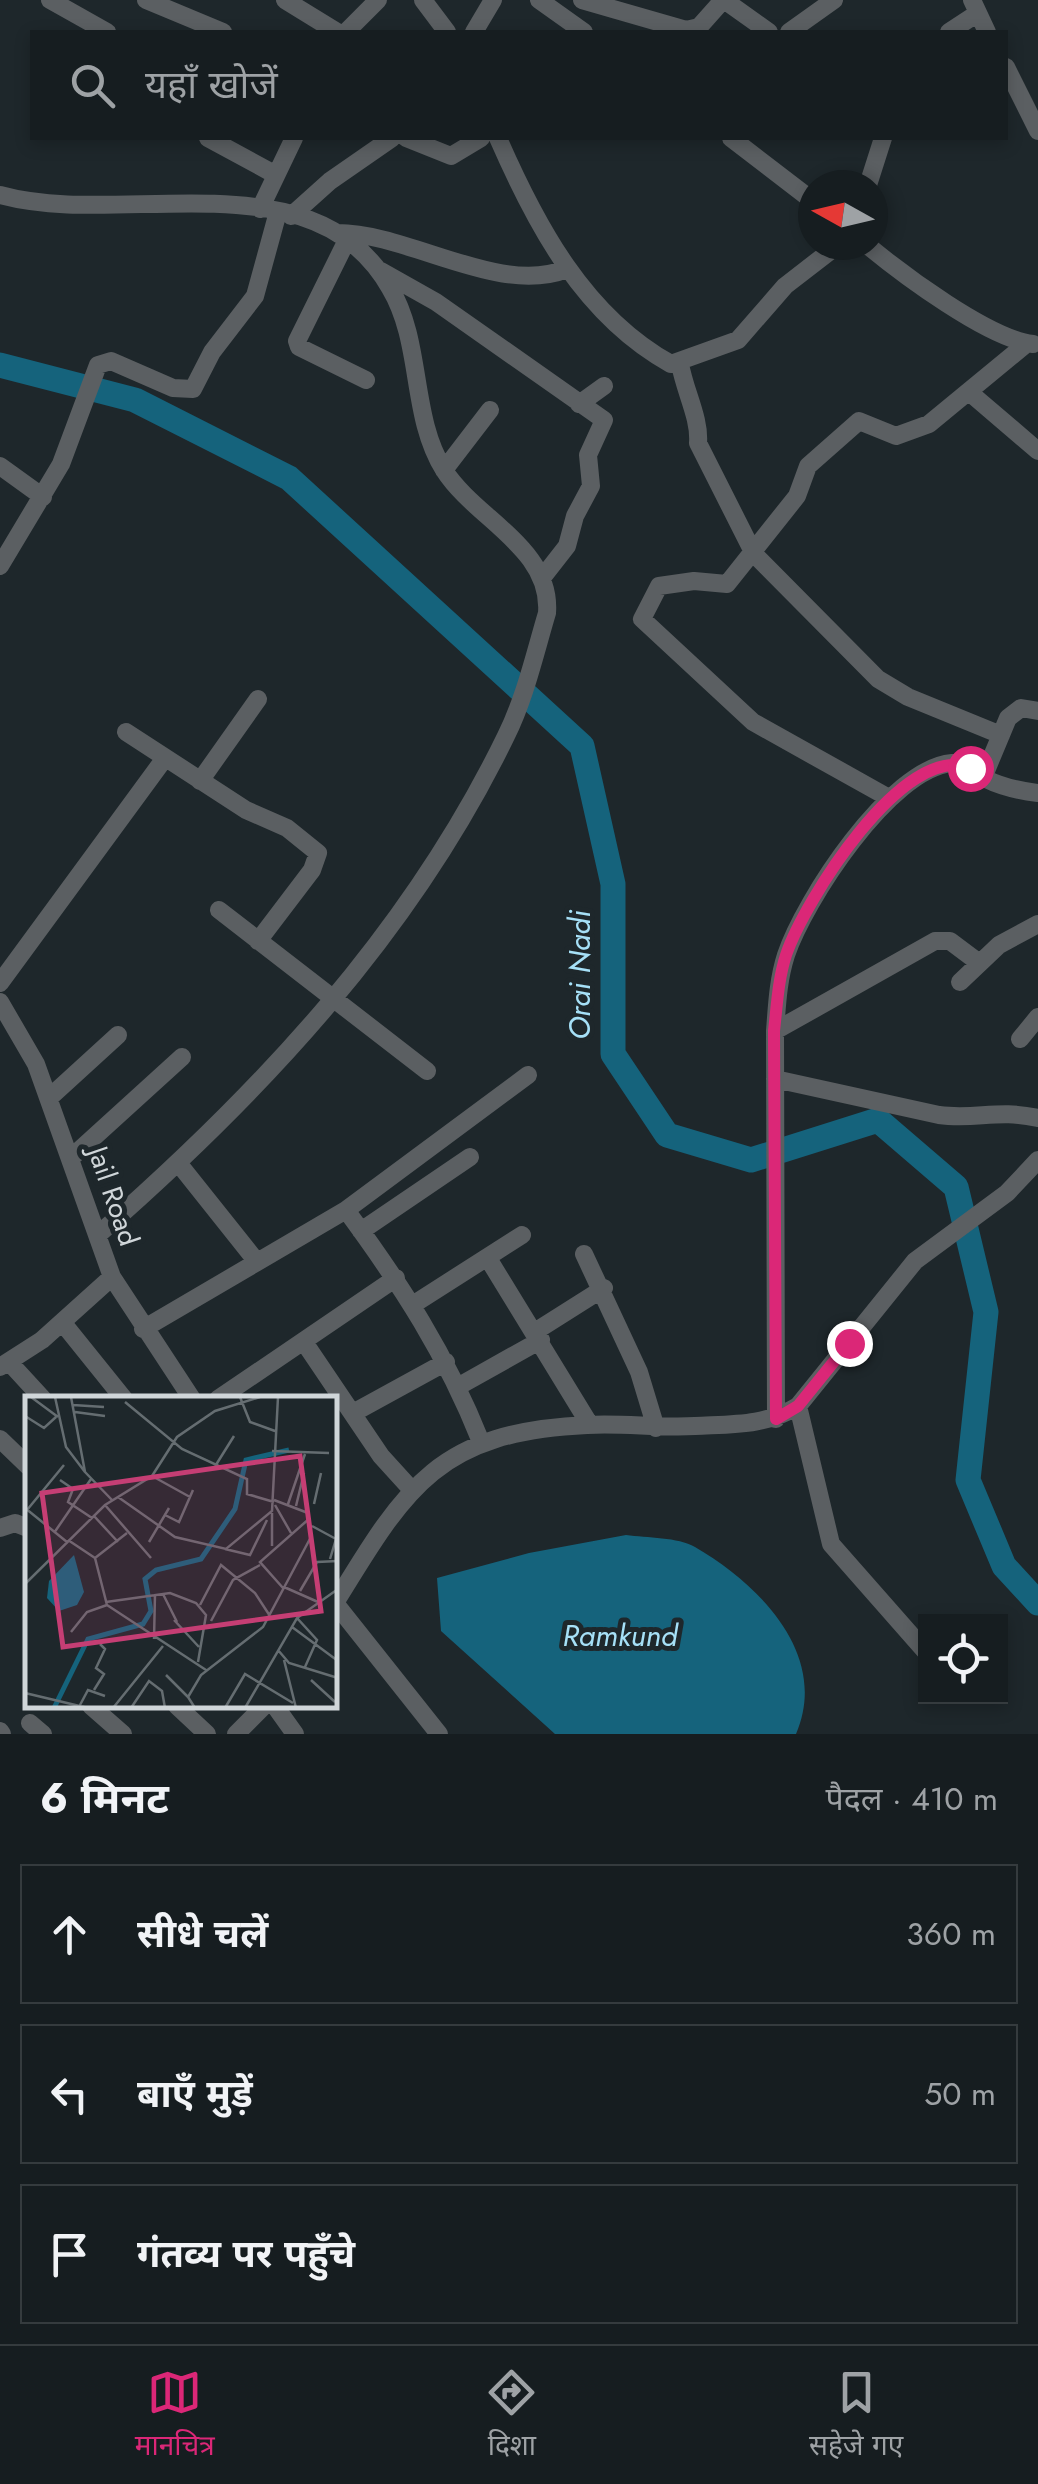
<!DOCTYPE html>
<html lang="hi">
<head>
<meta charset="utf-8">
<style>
  :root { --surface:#161d20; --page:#232a2d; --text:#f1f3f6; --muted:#9ea2a5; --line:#353b3e; --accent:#db2777 }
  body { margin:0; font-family:Jost,"Noto Sans Devanagari",sans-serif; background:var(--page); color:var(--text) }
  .controls { position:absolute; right:30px; bottom:30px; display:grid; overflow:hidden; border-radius:0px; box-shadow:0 5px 15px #0003 }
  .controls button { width:90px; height:90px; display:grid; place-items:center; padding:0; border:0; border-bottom:2px solid var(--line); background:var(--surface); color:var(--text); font:50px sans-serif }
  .compass { position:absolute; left:798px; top:170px; width:90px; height:90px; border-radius:50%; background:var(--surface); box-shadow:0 5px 15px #0003; rotate:278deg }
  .stop { position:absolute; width:30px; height:30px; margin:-22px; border:8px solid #db2777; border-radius:50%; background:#fff }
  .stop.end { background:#db2777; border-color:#fff; box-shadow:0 2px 10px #0008 }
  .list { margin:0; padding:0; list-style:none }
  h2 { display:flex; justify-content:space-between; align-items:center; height:130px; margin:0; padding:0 40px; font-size:42px }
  h2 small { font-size:32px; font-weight:400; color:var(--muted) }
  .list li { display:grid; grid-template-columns:65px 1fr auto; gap:30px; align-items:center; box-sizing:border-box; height:140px; margin:0 20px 20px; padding:0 20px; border:2px solid var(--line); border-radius:0px }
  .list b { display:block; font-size:38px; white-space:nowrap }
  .list em { font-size:32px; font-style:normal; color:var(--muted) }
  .icon { flex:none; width:55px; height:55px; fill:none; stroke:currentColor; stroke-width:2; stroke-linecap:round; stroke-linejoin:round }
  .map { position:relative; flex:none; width:1038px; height:1734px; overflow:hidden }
  .search { position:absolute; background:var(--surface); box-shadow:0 5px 15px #0003; left:30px; right:30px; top:30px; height:110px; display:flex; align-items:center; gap:25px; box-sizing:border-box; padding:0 35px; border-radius:0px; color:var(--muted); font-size:38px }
  .sheet { height:610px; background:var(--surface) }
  nav { display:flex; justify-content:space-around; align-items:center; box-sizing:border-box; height:140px; border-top:2px solid var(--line); background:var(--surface); font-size:28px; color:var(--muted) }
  nav a { display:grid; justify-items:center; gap:5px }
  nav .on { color:var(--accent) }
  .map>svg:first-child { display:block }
  .water { fill:#15637c }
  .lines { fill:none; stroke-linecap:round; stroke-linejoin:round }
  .river { stroke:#15637c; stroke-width:25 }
  .minor { stroke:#5b5f62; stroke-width:18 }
  .route { stroke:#db2777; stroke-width:12 }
  .labels { text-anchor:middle; stroke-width:10; stroke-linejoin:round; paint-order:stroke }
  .street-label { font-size:28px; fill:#d0d6d9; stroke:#1e272b }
  .water-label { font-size:30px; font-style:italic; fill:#a6e0f7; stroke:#1e272b }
  .inset-river { fill:none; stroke:#15637c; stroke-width:5 }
  .inset-road { fill:none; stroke:#656d71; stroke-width:2.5 }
  .view { fill:#c53e74; fill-opacity:0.15; stroke:#c53e74; stroke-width:5 }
  .inset-edge { fill:none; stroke:#d0d6d9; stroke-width:5 }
</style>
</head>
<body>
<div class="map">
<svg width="1038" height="1734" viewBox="0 0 1038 1734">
  <rect width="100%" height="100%" fill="#1e272b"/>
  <!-- water -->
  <path class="water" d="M626 1535C647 1538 678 1537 695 1547 759 1584 830 1655 796 1734H555L441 1631 437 1578 529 1553Z"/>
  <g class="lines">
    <!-- river -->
    <path class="river" d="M0 365 135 400 289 478 582 746 613 884V1054L667 1135 751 1160 878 1120 956 1187 986 1312 968 1480 1004 1566 1038 1603"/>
    <!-- minor -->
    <path class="minor" d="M50 0 107 32
      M146 0 223 32
      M285 0 337 32
      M423 0 447 32
      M539 0 584 32
      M582 0 686 30 699 27 723 0
      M724 0 769 32
      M972 0 987 32
      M346 32 378 0
      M474 32 493 0
      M789 32 834 0
      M949 32 978 13
      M1006 67 1038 131
      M208 138 276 175
      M406 138 451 156 481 138
      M498 138C536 225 584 316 671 364L738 340 785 286 838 245
      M731 138 813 201
      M868 185 883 138
      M0 195C121 229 313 153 390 288 423 343 410 416 444 470 475 519 552 548 547 613 535 653 525 698 506 736 411 932 262 1091 100 1233
      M260 209 294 138
      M291 216 330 181 392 138
      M337 233C410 233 498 296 567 269
      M347 240 297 341 299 347 366 380
      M867 245C902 274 989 339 1033 344
      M381 271 436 302 604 420 588 455 591 486 575 516 567 546 542 578
      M680 364C685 392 700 418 698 443L754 554 878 679 908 697 1001 735
      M969 392 1038 451
      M579 404 604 386
      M0 466 43 497
      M444 470 490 410
      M0 566 61 464 98 365 111 361 173 388 193 389 212 352 255 296 278 212
      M126 732 246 810 287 828 318 853 312 870 258 941
      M983 778 1008 718 1021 708 1038 711
      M200 781 258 699
      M889 798 753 722 642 619 659 586 694 581 727 584 797 496 808 466 859 421 896 436 929 424 1026 344
      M219 910 427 1071
      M960 982 999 945 1038 924
      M0 983 165 758
      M0 1002 36 1064 112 1277 192 1399
      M775 1031 935 941H950L978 962
      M1020 1039 1038 1017
      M775 1079 939 1115C975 1120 999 1109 1038 1118
      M49 1098 118 1035
      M72 1157 182 1057
      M179 1164 257 1262
      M346 1210C402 1286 446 1354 481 1442
      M361 1231 470 1157
      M584 1254 639 1372 656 1428
      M489 1260 590 1425
      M414 1304 522 1235
      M62 1322 124 1399
      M143 1329 346 1210 528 1075
      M536 1331 604 1288
      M304 1342 381 1456 411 1489
      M9 1362 43 1399
      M0 1367 42 1340 112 1277
      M459 1386 541 1340
      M218 1399 396 1278
      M798 1406 831 1544 926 1652
      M353 1413 446 1362
      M776 1419 775 1031C777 1005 778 980 786 955 804 901 890 768 952 763 966 762 975 773 986 779 1002 787 1021 791 1038 793
      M0 1439 28 1466
      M0 1528 15 1523 28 1528
      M335 1603C407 1485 439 1432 587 1425 623 1423 659 1428 695 1426 732 1424 765 1426 798 1406L915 1261 1007 1193 1038 1160
      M335 1603 439 1734
      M91 1706 123 1734
      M177 1706 207 1734
      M275 1706 295 1734
      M30 1723 43 1734
      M0 1731 2 1734
      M236 1734 264 1706"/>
  </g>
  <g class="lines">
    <!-- route -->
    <path class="route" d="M849 1343 798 1406 776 1419 774 1031C777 1005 778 980 786 955 804 902 904 741 970 768"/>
  </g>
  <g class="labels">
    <!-- street labels -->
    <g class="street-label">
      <text transform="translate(114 1196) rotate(71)" y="10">Jail Road</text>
    </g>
    <!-- water labels -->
    <g class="water-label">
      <text transform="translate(580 975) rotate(-90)" y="10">Orai Nadi</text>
      <text x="620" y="1646">Ramkund</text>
    </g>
  </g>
  <!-- overview -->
  <g transform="translate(25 1396)">
    <rect width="312" height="312" fill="#1e272b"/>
    <path d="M49 159 59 196 52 209 34 215 22 202 24 185Z" fill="#15637c"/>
    <path class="inset-river" d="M29 312 63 243 118 228 126 215 120 183 131 174 176 163 210 113 221 64 264 54"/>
    <path class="inset-road" d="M6 1 33 21M30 1 41 51 60 76M46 1 60 76 87 104M215 1 225 26 250 35M100 6 157 53 222 83V98L249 106M48 9 79 11M50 16 80 20M0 20 19 32 31 21M247 55 304 57M189 72 209 40M127 80 165 101M35 84 48 93 43 106 67 122M93 101 150 141 201 153 247 115 253 1M249 104 283 117 290 168M263 108 280 58M289 108 296 77M80 109 126 162M250 109 266 137M271 110 279 77M0 112 42 146M2 114 39 69M140 119 154 126 168 94M69 120 93 146M287 130 311 143 305 163M29 137 66 83M43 144 70 162 82 209 181 274M124 146 144 112M247 150V117M200 153 225 159 242 124M70 162 102 137M0 188 80 109 127 80 152 41 190 15 235 1M259 191 293 206M258 192 235 166 285 122M275 195 292 166 313 165M138 198 152 226M81 206 145 197 171 207 181 219 173 266M175 209 196 169 230 197 245 220M272 222 292 244 280 271M149 224 174 251M186 225 208 184 235 169M267 231 313 265M46 236 62 216 82 209M129 243 130 198M253 254 264 267 313 282M259 264 271 312M141 279 163 301M286 284 310 306M69 294 79 278 71 272 80 253 75 248M0 297 63 312M55 309 63 294 80 300M88 312 138 250M106 312 124 285 137 295 140 312M170 312 163 301 176 279 238 231 287 139M200 312 220 278 268 307M220 312 272 222 313 193"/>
    <path class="view" d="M275 60 296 215 38 251 17 97Z"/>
    <rect width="312" height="312" class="inset-edge"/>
  </g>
</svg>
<div class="controls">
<button><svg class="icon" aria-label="locate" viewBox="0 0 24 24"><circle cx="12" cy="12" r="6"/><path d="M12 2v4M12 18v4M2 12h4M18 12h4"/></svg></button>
</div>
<svg class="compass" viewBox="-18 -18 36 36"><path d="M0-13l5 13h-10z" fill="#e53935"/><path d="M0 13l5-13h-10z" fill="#9ea2a5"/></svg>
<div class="stop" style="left:970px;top:768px"></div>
<div class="stop end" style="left:849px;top:1343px"></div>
<div class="search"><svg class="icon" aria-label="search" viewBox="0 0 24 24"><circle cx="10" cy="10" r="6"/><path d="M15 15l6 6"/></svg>यहाँ खोजें</div>
</div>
<section class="sheet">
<h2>6 मिनट<small>पैदल · 410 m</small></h2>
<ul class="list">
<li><svg class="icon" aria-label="ahead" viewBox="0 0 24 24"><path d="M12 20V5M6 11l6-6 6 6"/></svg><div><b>सीधे चलें</b></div><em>360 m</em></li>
<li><svg class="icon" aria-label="left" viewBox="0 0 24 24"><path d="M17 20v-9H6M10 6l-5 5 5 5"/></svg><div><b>बाएँ मुड़ें</b></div><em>50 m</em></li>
<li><svg class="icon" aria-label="arrive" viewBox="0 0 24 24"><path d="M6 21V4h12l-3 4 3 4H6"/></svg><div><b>गंतव्य पर पहुँचे</b></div></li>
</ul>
</section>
<nav>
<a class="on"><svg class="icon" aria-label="map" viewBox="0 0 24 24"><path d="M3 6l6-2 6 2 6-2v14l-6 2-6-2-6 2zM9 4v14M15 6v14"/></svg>मानचित्र</a>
<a><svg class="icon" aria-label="directions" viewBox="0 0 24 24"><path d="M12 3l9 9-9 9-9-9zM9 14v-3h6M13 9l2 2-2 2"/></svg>दिशा</a>
<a><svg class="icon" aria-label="saved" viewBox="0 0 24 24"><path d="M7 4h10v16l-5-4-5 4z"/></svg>सहेजे गए</a>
</nav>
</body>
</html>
